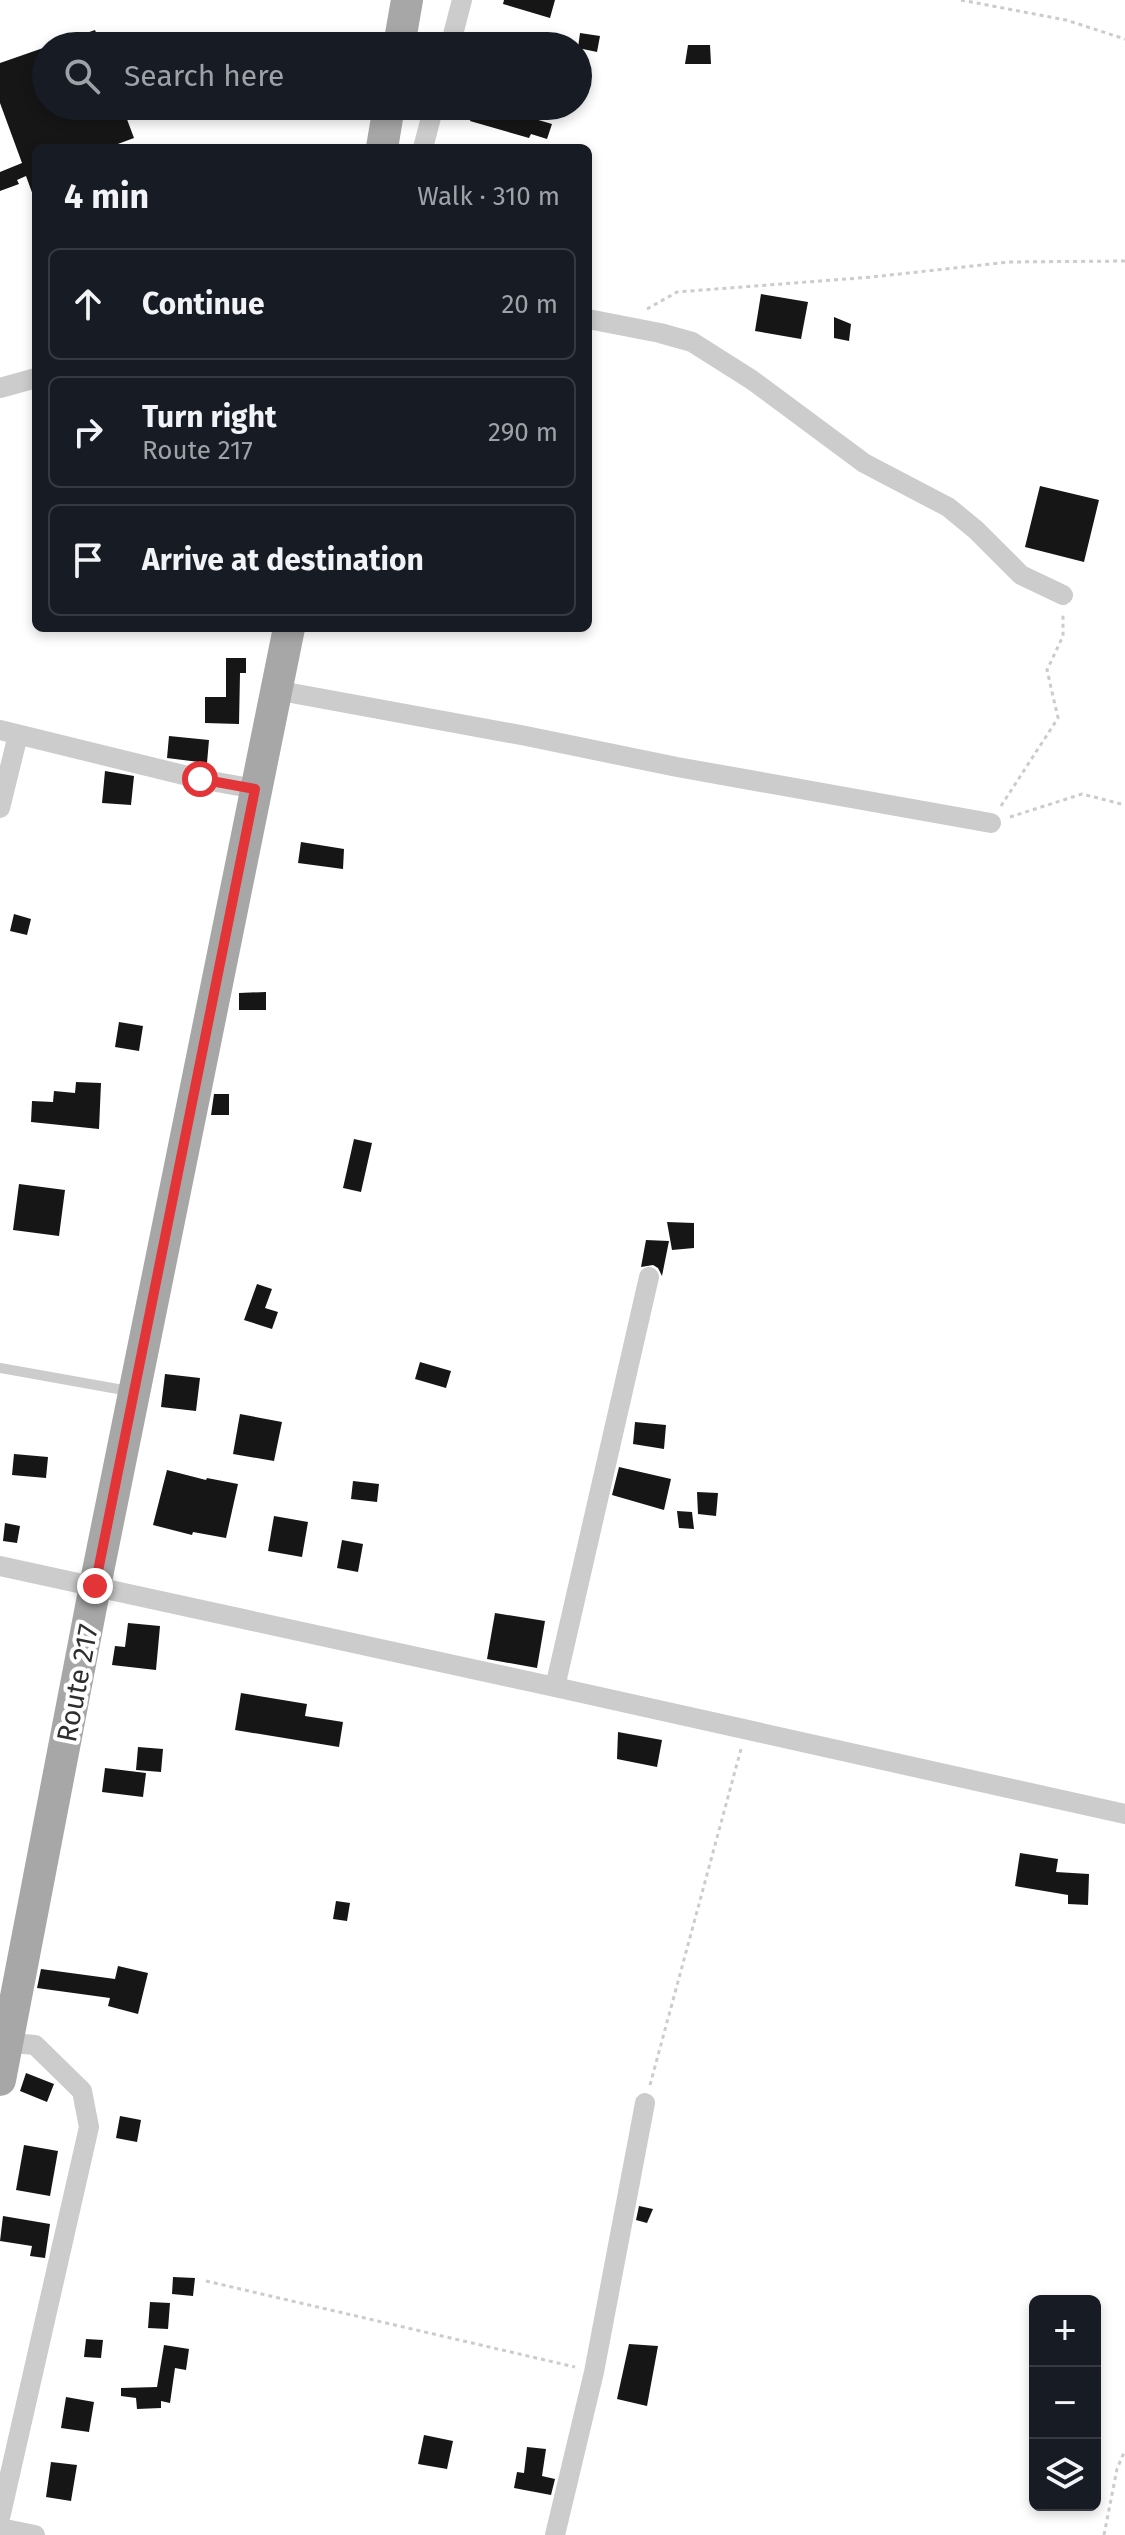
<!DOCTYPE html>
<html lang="en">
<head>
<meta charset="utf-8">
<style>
  :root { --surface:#171b24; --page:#20242c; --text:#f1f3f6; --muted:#9ea1a6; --line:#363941 }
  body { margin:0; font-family:"Fira Sans",sans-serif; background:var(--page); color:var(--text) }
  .controls { position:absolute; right:24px; bottom:24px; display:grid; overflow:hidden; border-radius:12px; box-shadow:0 4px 12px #0003 }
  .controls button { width:72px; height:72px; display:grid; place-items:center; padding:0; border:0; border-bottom:2px solid var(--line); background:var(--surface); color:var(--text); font:40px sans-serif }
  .stop { position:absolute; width:24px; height:24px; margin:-18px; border:6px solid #e33438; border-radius:50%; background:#fff }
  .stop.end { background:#e33438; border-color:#fff; box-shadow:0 2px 8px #0008 }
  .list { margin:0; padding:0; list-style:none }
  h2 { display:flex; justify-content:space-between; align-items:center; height:104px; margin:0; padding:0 32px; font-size:34px }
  h2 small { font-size:26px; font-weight:400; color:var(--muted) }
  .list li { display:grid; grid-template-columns:52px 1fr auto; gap:24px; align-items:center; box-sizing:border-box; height:112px; margin:0 16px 16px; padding:0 16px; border:2px solid var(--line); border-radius:12px }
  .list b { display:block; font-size:30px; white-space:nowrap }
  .list p { margin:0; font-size:26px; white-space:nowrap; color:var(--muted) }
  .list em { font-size:26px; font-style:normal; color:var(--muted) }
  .icon { flex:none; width:44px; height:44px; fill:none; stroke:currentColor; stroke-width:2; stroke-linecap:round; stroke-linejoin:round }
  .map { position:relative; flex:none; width:1125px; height:2535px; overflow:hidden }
  .search { position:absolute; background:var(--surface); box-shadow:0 4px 12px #0003; left:32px; top:32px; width:560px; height:88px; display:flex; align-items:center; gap:20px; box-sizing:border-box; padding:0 28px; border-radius:44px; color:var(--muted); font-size:30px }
  .panel { position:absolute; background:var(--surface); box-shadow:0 4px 12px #0003; left:32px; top:144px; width:560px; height:488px; border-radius:12px }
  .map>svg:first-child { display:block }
  .building { fill:#161616 }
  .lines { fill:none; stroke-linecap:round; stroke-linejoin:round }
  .path { stroke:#ccc; stroke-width:3; stroke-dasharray:4 4; stroke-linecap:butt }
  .service { stroke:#ccc; stroke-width:10 }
  .minor { stroke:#ccc; stroke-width:20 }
  .primary { stroke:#a7a7a7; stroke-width:32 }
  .route { stroke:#e33438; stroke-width:10 }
  .labels { text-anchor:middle; stroke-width:8; stroke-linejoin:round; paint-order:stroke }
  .street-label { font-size:28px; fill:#2f2f2f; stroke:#fff }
</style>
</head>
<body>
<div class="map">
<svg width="1125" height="2535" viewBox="0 0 1125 2535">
  <rect width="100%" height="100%" fill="#fff"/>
  <!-- building -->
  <path class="building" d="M504 0H555L550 18 503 4Z
    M95 30 101 46H56V44Z
    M580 33 600 36 597 52 578 48Z
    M688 45H710L711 64H685Z
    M46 47V106H122L134 138 107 148H36V197L34 198 26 176 17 180 19 184 0 191V172L22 163 0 103V63Z
    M474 106H509L508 111 552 124 547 139 531 134 529 138 470 121Z
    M761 294 808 302 801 339 755 331Z
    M834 317 851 324 849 341 834 338Z
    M1040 486 1099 500 1084 562 1025 547Z
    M226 658H246V673H240L239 724 205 723V697H226Z
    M169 736 209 740 207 763 167 758Z
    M105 771 134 776 131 805 102 803Z
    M301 842 344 849 343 869 298 863Z
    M14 914 31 919 27 935 10 931Z
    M266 992V1010H239V993Z
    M119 1022 143 1026 139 1051 115 1047Z
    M76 1082 101 1083 99 1129 31 1122 32 1101 53 1102 54 1091 75 1093Z
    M214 1094H229V1115H211Z
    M354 1139 372 1143 361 1192 343 1188Z
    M19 1184 65 1190 59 1236 13 1230Z
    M667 1222 694 1223V1248L672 1250Z
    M646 1240 669 1241 662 1276 658 1268 653 1265 641 1267Z
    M257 1284 272 1289 265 1308 278 1312 272 1329 244 1320Z
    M420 1362 451 1371 446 1388 415 1379Z
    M165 1374 200 1378 196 1411 161 1407Z
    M240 1414 282 1422 274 1461 233 1454Z
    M635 1422 666 1425 664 1449 633 1444Z
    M14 1454 48 1457 46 1478 12 1475Z
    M619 1467 671 1479 664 1510 612 1495Z
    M167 1470 206 1480 207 1478 238 1484 226 1538 193 1532 192 1535 153 1525Z
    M353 1481 379 1484 377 1502 351 1499Z
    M697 1492 718 1493 716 1516 698 1514Z
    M677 1511 692 1512 694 1529 679 1528Z
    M274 1516 308 1522 302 1557 268 1551Z
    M5 1523 20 1526 17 1543 3 1541Z
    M342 1540 363 1544 358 1572 337 1568Z
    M495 1613 545 1621 537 1668 487 1659Z
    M128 1623 160 1626 156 1670 112 1665 115 1646 125 1647Z
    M241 1693 307 1704 305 1716 343 1722 339 1747 235 1730Z
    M618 1732 662 1740 657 1767 617 1759Z
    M138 1747 163 1749 161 1772 136 1770Z
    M105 1768 146 1773 143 1797 102 1792Z
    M1020 1853 1058 1859 1056 1872 1089 1874 1088 1905 1068 1904V1895L1015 1886Z
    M336 1901 350 1903 347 1921 333 1919Z
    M118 1966 148 1973 138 2014 108 2006 110 1998 37 1988 41 1969 115 1979Z
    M26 2073 54 2084 47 2102 20 2091Z
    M120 2116 141 2120 137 2142 116 2138Z
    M24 2145 58 2151 50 2196 16 2190Z
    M639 2206 653 2209 647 2223 636 2220Z
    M3 2216 50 2224 45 2258 30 2256 32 2246 0 2241Z
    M173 2277 195 2278 193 2296 172 2294Z
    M150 2302 170 2303 168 2329 148 2328Z
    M86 2339 103 2340 101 2358 84 2357Z
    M629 2344 658 2346 647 2406 617 2399Z
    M164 2345 189 2349 186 2370 175 2368 170 2403 161 2401V2408L137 2409 136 2398 121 2396V2388L157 2387Z
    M66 2397 94 2402 89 2432 61 2428Z
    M424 2435 453 2441 447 2469 418 2464Z
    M527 2447 546 2449 542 2476 555 2479 551 2495 514 2488 517 2472 524 2473Z
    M51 2462 77 2465 71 2501 46 2497Z"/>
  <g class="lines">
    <!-- path -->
    <path class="path" d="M961 0 1066 20 1125 39
      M647 309 677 292 872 277 1009 262 1125 261
      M1001 806 1058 718 1047 670 1063 636V615
      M1010 817 1082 794 1125 805
      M650 2085 741 1749
      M206 2281 575 2367
      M1104 2535 1117 2469 1125 2450"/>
    <!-- service -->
    <path class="service" d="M0 1368 129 1391"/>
    <!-- minor -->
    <path class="minor" d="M450 46 462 0
      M423 148 434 106
      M588 319 660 333 692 342 752 380 864 463 948 507 976 530 1021 575 1063 595
      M0 388 36 378
      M275 690 526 736 677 767 991 823
      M0 730 200 779 255 789
      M0 808 18 735
      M0 1566 555 1687 1125 1814
      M555 1687 649 1277
      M0 2042 35 2045 82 2091 89 2127 0 2518
      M0 2528 35 2535
      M555 2535 594 2372 645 2103"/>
    <!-- primary -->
    <path class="primary" d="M399 46 407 0
      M382 148 389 106
      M0 2080 95 1586 289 628"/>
  </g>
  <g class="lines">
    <!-- route -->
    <path class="route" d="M95 1586 255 789 200 779"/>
  </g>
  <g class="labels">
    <!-- street labels -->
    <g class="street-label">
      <text transform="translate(77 1683) rotate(-79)" y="10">Route 217</text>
    </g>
  </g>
</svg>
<div class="controls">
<button>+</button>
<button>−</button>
<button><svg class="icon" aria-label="layers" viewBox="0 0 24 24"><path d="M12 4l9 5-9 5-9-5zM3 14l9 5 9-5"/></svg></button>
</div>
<div class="stop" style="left:200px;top:779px"></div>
<div class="stop end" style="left:95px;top:1586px"></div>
<div class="search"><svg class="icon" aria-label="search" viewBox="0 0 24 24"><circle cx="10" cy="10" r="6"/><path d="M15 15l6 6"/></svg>Search here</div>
<section class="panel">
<h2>4 min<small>Walk · 310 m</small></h2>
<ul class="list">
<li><svg class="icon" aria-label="ahead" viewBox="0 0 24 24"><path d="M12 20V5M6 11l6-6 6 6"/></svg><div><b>Continue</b></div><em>20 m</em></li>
<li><svg class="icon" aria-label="right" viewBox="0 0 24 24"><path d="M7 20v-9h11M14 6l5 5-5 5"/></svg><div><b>Turn right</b><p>Route 217</p></div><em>290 m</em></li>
<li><svg class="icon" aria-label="arrive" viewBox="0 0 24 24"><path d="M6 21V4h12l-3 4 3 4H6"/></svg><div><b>Arrive at destination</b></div></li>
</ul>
</section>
</div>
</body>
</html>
